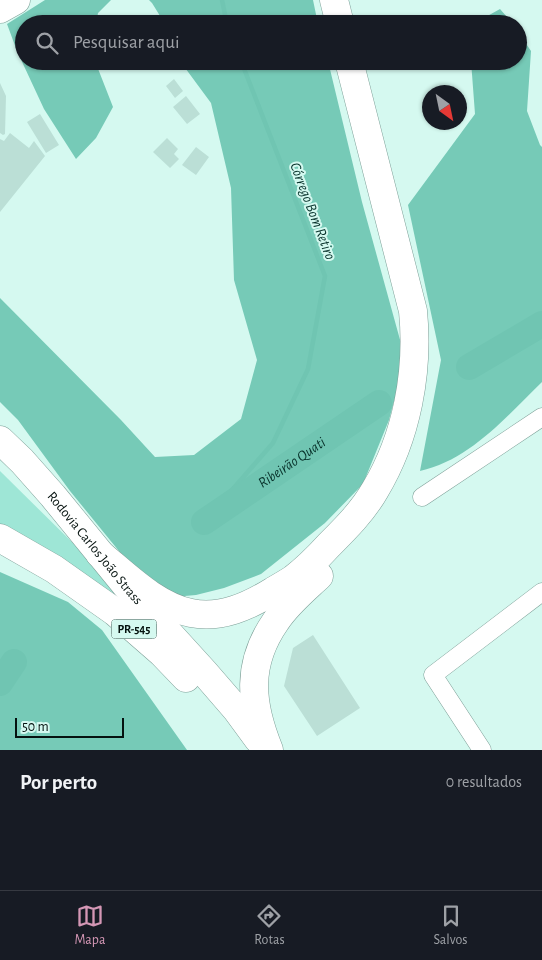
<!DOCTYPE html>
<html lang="pt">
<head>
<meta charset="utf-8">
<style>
  :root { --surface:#171b24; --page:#20242c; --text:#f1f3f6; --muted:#9ea1a6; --line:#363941; --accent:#d497b5 }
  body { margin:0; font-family:"Alegreya Sans",sans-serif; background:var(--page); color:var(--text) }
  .compass { position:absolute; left:422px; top:85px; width:45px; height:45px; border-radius:50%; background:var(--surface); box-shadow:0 1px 4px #0004; rotate:147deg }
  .scale { position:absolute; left:15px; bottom:12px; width:109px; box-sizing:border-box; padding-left:5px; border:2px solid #05120f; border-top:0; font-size:14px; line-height:18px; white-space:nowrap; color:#05120f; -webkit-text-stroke:4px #d5f9f0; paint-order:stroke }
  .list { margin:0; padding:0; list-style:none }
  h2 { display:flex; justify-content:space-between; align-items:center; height:65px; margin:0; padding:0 20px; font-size:21px }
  h2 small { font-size:16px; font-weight:400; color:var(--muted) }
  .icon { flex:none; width:28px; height:28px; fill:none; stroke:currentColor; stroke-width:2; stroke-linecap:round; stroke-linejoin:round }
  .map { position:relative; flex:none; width:542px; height:750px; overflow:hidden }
  .search { position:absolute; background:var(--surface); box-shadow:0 1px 4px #0004; left:15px; right:15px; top:15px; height:55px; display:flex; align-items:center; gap:12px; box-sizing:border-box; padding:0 18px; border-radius:28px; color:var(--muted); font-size:19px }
  .sheet { height:140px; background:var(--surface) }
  nav { display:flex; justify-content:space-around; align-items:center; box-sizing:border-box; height:70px; border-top:1px solid var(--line); background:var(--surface); font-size:14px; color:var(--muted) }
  nav a { display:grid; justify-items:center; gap:2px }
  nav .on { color:var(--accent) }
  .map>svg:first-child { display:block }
  .green { fill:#9ee6d6 }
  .forest { fill:#76cab7 }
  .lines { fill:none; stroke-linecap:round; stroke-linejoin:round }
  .stream { stroke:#70c5b2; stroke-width:4.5 }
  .river { stroke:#70c5b2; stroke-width:26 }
  .building { fill:#bbdfd6 }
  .minor-casing { stroke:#7d9f97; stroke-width:19 }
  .trunk-casing { stroke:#7d9f97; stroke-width:29 }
  .minor { stroke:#fff; stroke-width:18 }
  .trunk { stroke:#fff; stroke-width:28 }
  .labels { text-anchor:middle; stroke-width:4; stroke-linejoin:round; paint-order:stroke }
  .shield { fill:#d5f9f0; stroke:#435752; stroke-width:1 }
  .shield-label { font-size:12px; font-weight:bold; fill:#05120f }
  .street-label { font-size:14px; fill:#05120f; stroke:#d5f9f0 }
  .water-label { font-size:15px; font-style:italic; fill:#08322b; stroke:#d5f9f0 }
</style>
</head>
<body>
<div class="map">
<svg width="542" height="750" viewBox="0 0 542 750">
  <rect width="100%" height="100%" fill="#d5f9f0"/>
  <!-- green -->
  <path class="green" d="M0 471 83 553 153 627 0 525Z"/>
  <!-- forest -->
  <path class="forest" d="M45 0H111L98 13 96 24H24V61H95L113 107 96 138 76 159 44 109 17 51 7 24Z
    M149 0H313L318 24H165L152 3Z
    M500 9 513 24H473Z
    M518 32 531 51 527 111 540 145 542 147V382C506 417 470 460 420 471L441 360 408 205 475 114 471 61H518Z
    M180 61H328L362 202 402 347 399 383 389 420 363 484 325 523 261 574 224 588 196 595 173 597 123 556 70 491 18 420 0 402V298L121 420 155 457 194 455 241 419 257 360 234 280 231 188 211 103Z
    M0 572 68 602 102 630 187 750H0Z"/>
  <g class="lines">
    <!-- stream -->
    <path class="stream" d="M222 0 227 24
      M204 522 273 443 308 369 325 276 241 61"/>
    <!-- river -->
    <g class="river">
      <path d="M469 367 542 324"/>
      <path id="s1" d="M204 522 379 403"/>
      <path d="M0 683 14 662"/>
    </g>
  </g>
  <!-- building -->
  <path class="building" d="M174 79 183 91 175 98 166 86Z
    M0 83 6 96 5 134 3 135 0 133Z
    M186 96 200 114 187 124 173 107Z
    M40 114 59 145 46 153 27 122Z
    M10 133 29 148 34 141 45 156 0 212V139L4 141Z
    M167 138 178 149 174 154 179 159 170 168 153 152Z
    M196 147 209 157 196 175 182 165Z
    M313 635 360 708 317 736 284 686 293 648Z"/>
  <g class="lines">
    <defs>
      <path id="minor" d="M422 497 542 417
        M482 750 433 675 542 592"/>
      <g id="trunk">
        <path d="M334 0 340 24"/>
        <path d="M0 9 16 0"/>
        <path id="s2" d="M0 440 22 461 53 496 133 594 204 672 236 709 258 739"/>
        <path d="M0 538 54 569 115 612 162 653 186 678"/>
        <path d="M100 554C127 576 156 606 191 613 221 619 249 606 273 591 280 587 287 583 293 579 306 569 318 557 329 545 346 528 363 511 375 490 407 437 419 371 413 311L349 61"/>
        <path d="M269 750C250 703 246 664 276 621 287 604 304 590 319 576"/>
      </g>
    </defs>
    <!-- minor casing -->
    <use href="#minor" class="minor-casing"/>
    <!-- trunk casing -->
    <use href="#trunk" class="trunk-casing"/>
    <!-- minor -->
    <use href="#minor" class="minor"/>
    <!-- trunk -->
    <use href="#trunk" class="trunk"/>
  </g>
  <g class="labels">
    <!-- shield labels -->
    <rect class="shield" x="111.5" y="619.5" width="45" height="19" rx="4"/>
    <g class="shield-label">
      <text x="134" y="633">PR-545</text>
    </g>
    <!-- street labels -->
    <g class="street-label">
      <text dy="5" stroke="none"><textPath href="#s2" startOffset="144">Rodovia Carlos João Strass</textPath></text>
    </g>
    <!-- water labels -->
    <g class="water-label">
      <text transform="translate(313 211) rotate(69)" y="5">Córrego Bom Retiro</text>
      <text dy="5" stroke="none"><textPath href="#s1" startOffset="106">Ribeirão Quati</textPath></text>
    </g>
  </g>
</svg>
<svg class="compass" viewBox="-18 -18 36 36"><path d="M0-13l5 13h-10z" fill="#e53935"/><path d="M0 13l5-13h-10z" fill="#9ea1a6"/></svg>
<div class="scale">50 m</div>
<div class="search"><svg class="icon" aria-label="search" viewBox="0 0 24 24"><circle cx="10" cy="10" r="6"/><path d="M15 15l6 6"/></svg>Pesquisar aqui</div>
</div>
<section class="sheet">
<h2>Por perto<small>0 resultados</small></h2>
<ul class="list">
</ul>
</section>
<nav>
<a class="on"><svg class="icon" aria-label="map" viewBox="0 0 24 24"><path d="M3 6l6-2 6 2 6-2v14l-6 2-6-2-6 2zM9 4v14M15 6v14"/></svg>Mapa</a>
<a><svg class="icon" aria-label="directions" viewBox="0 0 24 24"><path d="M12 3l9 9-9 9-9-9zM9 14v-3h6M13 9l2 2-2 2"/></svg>Rotas</a>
<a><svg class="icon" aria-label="saved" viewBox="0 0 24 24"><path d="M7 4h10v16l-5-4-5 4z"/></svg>Salvos</a>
</nav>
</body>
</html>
